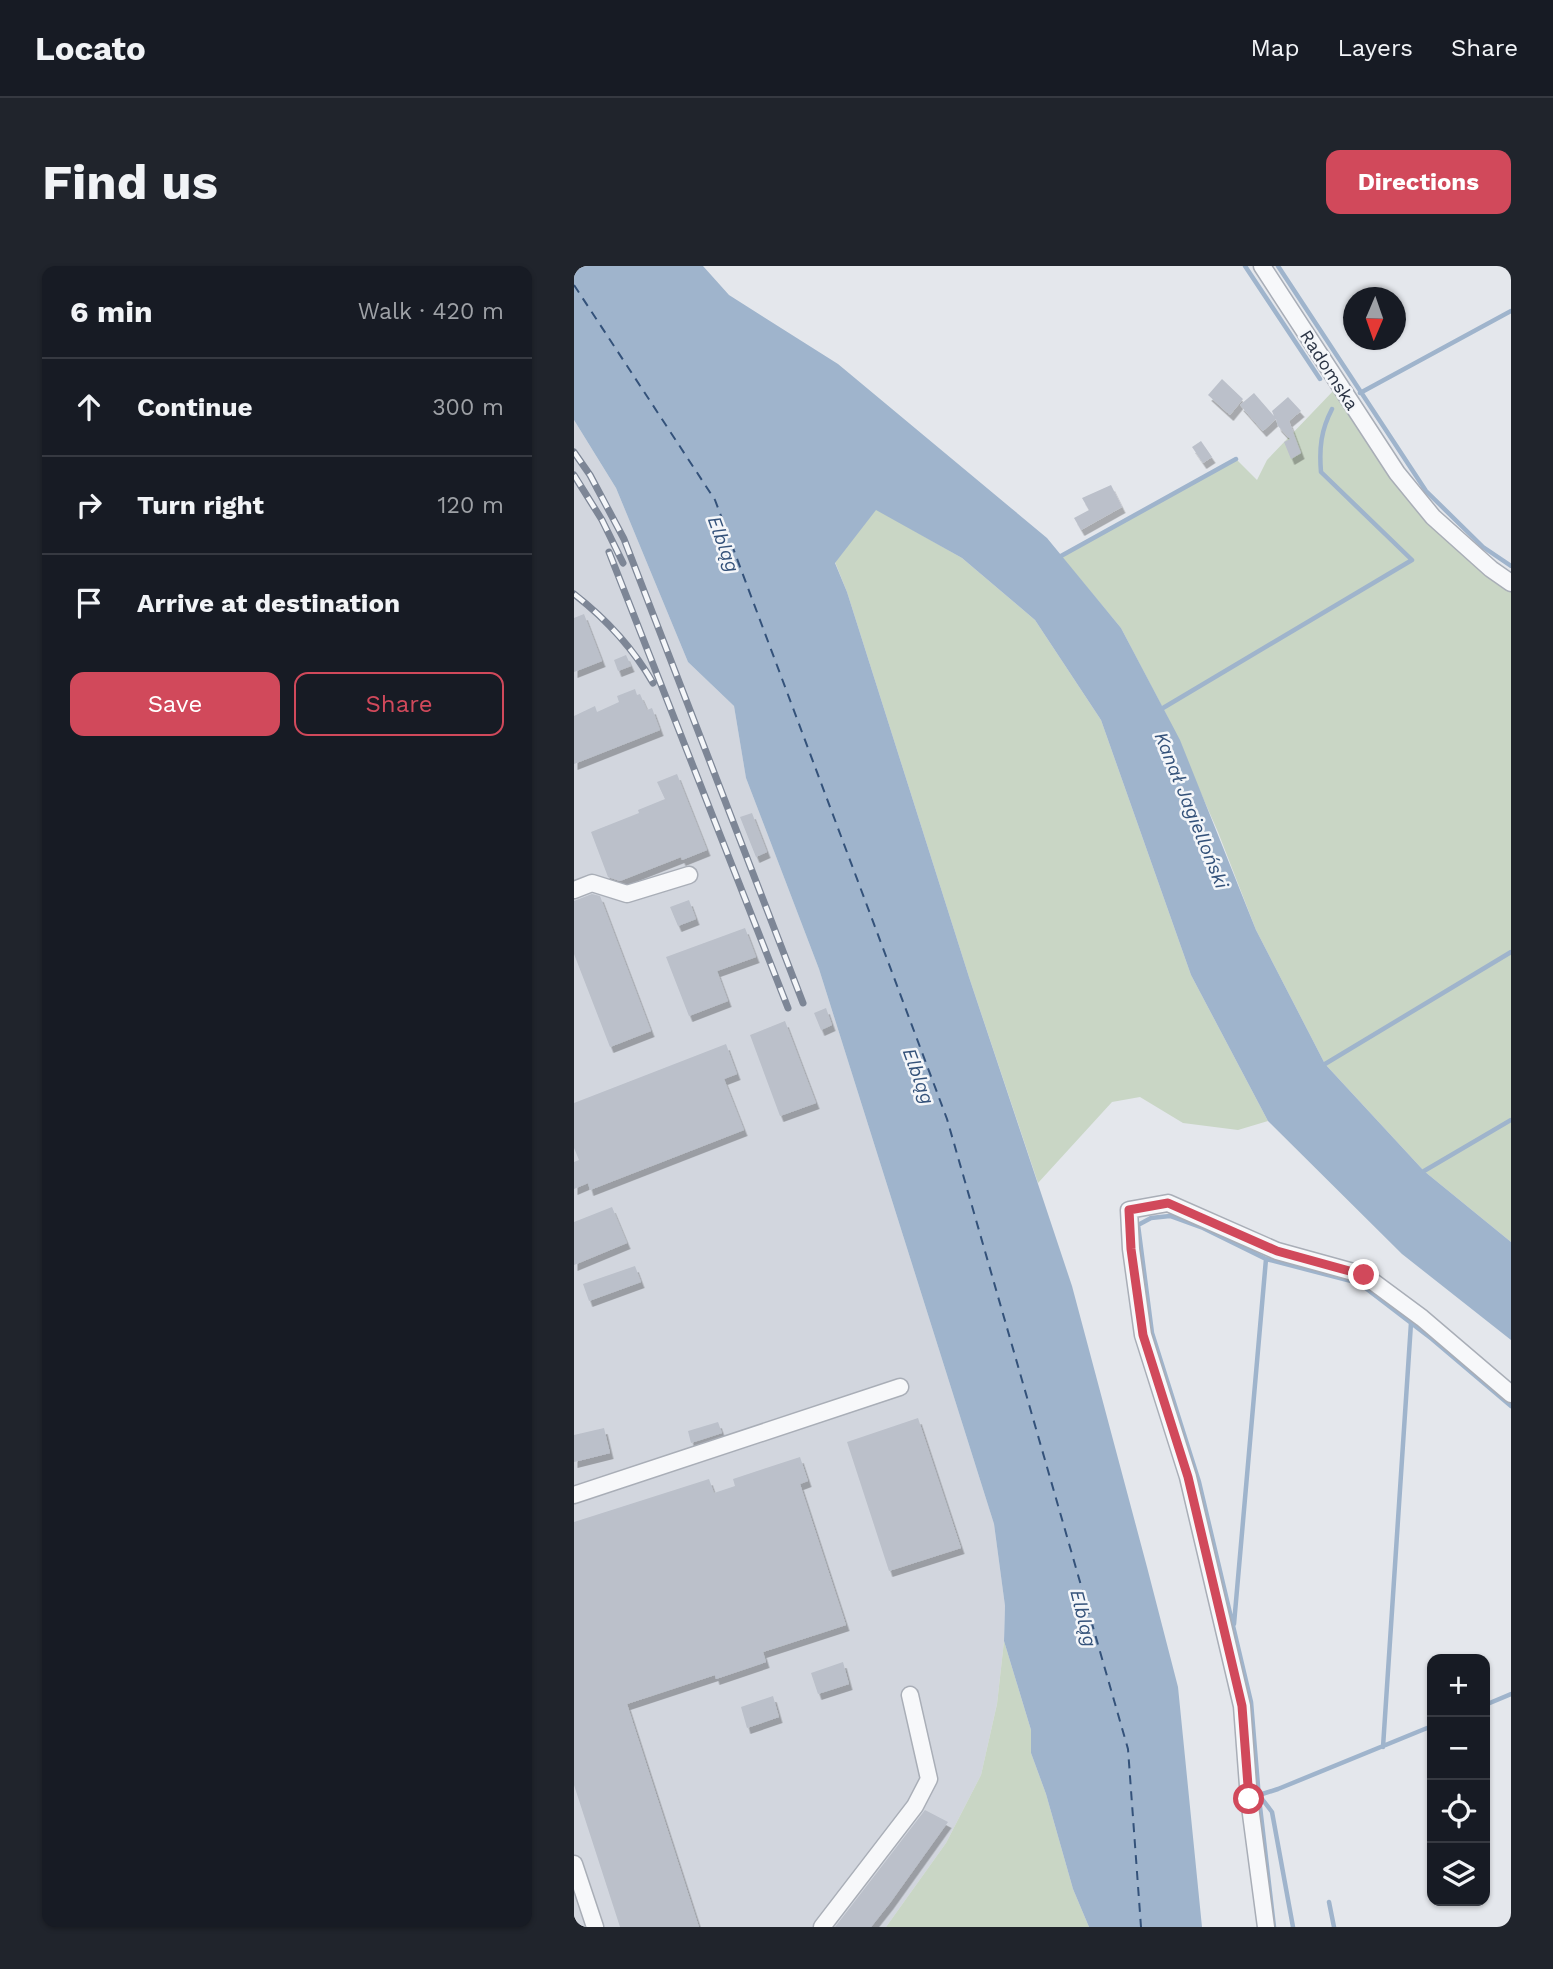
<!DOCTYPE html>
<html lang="en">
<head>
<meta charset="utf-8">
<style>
  :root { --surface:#171b24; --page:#20242c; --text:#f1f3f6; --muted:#9ea1a6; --line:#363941; --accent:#d1495b }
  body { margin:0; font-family:"Work Sans",sans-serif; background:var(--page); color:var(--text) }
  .controls { position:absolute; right:21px; bottom:21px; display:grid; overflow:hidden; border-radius:14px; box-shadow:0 2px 5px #0004 }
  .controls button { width:63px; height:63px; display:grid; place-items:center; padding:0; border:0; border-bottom:2px solid var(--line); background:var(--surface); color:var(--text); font:35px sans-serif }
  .compass { position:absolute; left:769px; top:21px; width:63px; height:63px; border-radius:50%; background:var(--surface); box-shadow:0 2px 5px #0004; rotate:182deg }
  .stop { position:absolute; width:21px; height:21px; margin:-16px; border:5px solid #d1495b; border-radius:50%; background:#fff }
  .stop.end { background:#d1495b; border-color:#fff; box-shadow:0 2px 7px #0008 }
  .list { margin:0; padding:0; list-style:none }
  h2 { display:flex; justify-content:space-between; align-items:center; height:91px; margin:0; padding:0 28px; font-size:30px }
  h2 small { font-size:23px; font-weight:400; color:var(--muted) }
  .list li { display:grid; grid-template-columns:46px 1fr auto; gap:21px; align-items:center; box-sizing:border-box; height:98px; padding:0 28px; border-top:2px solid var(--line) }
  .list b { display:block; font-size:26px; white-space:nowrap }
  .list em { font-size:23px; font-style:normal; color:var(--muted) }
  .actions { display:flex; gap:14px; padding:21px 28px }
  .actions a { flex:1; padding:16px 0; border:2px solid var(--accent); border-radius:14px; text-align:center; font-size:24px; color:var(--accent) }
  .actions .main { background:var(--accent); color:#fff }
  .icon { flex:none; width:38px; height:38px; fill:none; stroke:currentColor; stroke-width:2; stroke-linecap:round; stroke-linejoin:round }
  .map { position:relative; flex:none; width:937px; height:1661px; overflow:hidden; border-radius:14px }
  header { display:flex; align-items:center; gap:42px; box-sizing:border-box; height:98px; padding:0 35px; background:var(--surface); border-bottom:2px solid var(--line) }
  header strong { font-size:33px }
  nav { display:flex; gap:38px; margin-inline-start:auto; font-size:24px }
  .intro { display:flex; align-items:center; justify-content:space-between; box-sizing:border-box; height:168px; padding:0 42px }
  h1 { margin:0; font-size:49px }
  .button { padding:18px 32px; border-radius:14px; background:var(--accent); color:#fff; font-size:24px; font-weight:700 }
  main { display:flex; gap:42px; padding:0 42px }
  aside { flex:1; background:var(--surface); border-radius:14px; box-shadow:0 2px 5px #0004 }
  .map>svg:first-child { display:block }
  .built { fill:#d2d6de }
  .green { fill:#c9d6c5 }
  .water { fill:#9fb4cc }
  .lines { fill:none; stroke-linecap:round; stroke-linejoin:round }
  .stream { stroke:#9fb4cc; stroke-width:4.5 }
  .ferry { stroke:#34527a; stroke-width:2; stroke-dasharray:9 7; stroke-linecap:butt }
  .building { fill:#bbc0ca; filter:url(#shadow) }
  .minor-casing { stroke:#a9aeb7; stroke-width:19 }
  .minor { stroke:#f7f8fa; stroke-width:16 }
  .rail-casing { stroke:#7d8696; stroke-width:7 }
  .rail { stroke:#f4f6f9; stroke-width:4.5; stroke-dasharray:13; stroke-linecap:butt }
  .route { stroke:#d1495b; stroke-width:9 }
  .labels { text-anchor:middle; stroke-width:5; stroke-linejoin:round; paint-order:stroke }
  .street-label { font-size:18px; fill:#2b3445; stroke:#f4f6f9 }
  .water-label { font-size:19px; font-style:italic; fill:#34527a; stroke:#f4f6f9 }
</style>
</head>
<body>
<header>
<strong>Locato</strong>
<nav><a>Map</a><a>Layers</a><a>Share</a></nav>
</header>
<div class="intro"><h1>Find us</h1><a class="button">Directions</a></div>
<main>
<aside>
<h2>6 min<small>Walk · 420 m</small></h2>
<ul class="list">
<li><svg class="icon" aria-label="ahead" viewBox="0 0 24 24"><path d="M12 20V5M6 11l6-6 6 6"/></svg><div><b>Continue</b></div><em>300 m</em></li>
<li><svg class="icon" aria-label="right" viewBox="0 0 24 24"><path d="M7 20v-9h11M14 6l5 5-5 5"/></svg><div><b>Turn right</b></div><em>120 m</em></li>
<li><svg class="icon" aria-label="arrive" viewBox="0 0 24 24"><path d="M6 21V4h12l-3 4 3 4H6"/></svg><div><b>Arrive at destination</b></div></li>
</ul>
<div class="actions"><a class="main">Save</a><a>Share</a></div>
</aside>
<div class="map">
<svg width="937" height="1661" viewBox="0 0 937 1661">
  <defs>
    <filter id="shadow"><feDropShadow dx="3.5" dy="6" stdDeviation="0" flood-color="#0004"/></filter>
  </defs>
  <rect width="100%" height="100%" fill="#e4e7ec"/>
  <!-- built -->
  <path class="built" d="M0 154 42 222 114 396 160 440 172 512 245 703 420 1258 431 1340 430 1375 423 1438 407 1509 372 1577 312 1661H0Z"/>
  <!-- green -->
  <path class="green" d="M761 123 911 307 937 326V976L850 905 751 798 682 664 644 566 593 450 547 362 487 290 662 193 683 214 693 194Z
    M302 243 388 292 461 354 527 454 617 709 694 855 664 864 609 857 566 831 538 836 464 917 395 711 273 326 261 296Z
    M430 1375 457 1464V1487L472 1528 499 1623 515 1661H312L372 1577 407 1509 423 1438Z"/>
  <!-- water -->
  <path class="water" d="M0 0H129L155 29 264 98 473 272 547 362 606 474 682 664 751 798 850 905 937 976V1074L828 988 694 855 617 709 527 454 461 354 388 292 302 244 261 297 273 326 395 711 498 1020 573 1301 604 1421 628 1661H515L499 1623 472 1528 457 1487V1464L430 1375 431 1340 420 1258 245 703 172 512 160 440 114 396 42 222 0 154Z"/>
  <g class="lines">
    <!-- stream -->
    <path class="stream" d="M671 0 746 113
      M704 0 852 225 909 281 937 300
      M786 127 937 45
      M487 290 662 193
      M589 442 838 294 747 206C745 182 747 164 758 143
      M751 798 937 686
      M850 905 937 854
      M660 1358 692 993
      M911 1439 937 1428
      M809 1481 837 1057
      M755 1636 760 1661
      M700 1661 685 1532 677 1436 625 1216 578 1067 564 959 577 952 596 950 629 962 692 993 785 1017 858 1073 937 1140
      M719 1661 698 1546 685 1529 704 1523 858 1460"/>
    <!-- ferry -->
    <path class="ferry" d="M0 19 141 234 373 853 554 1483 567 1661"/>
  </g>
  <!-- building -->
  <path class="building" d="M648 113 669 133 656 149 634 129Z
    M680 127 700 150 698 145 714 131 727 145 715 155 727 187 717 193 710 176 716 173 704 160 702 153 689 165 666 139Z
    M627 175 638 191 629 197 618 181Z
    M537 219 548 241 507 264 500 252 515 244 508 232Z
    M10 348 28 395 0 406V352Z
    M52 389 57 400 44 405 40 394Z
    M61 423 63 429 66 428 73 444 78 442 86 464 0 498V450L21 440 23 446 45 436 43 430Z
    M103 508 133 584 108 594 107 591 46 615 34 611 17 566 65 547 64 544 91 533 83 516Z
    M178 547 193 586 182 591 166 551Z
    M18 628 26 630 77 765 36 781 0 688V635Z
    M115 634 122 653 104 660 96 641Z
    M171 662 182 691 143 705 154 735 115 750 92 691Z
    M252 742 258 759 247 764 240 747Z
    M211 755 242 837 206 850 176 769Z
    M152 778 163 808 150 813 170 864 16 924 14 917 0 923V896L5 894 0 882V837Z
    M38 941 53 977 0 999V956Z
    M61 1000 67 1016 15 1035 9 1018Z
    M344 1152 387 1282 315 1305 273 1176Z
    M144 1156 148 1167 117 1177 114 1165Z
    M30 1162 36 1187 0 1196V1169Z
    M226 1191 234 1215 226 1218 272 1359 189 1386 192 1396 142 1413 141 1409 53 1438 125 1661H46L0 1519V1256L135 1213 140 1227 161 1220 159 1213Z
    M269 1396 275 1418 244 1428 237 1407Z
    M199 1430 205 1451 173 1462 167 1441Z
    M351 1544 374 1556 316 1637 297 1661H261Z"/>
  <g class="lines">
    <defs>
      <path id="minor" d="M688 0 823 207 859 251 917 303 937 317
        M0 624 18 617 53 628 115 609
        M0 1229 326 1121
        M0 1598 21 1661
        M248 1661 341 1540 355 1513 336 1429
        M692 1661 675 1533 668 1440 614 1211 569 1069 557 983 555 944 594 937 703 985 790 1009 848 1052 937 1128"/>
    </defs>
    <!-- minor casing -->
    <use href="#minor" class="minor-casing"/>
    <!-- minor -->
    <use href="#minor" class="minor"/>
    <defs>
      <path id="rail" d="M0 186 16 209 50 273 229 737
        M0 209 28 254 49 297
        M35 286 214 742
        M0 328C31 352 59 382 79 417"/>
    </defs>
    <!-- rail casing -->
    <use href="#rail" class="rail-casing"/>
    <!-- rail -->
    <use href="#rail" class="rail"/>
  </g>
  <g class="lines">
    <!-- route -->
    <path class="route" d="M675 1533 668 1440 614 1211 569 1069 557 983 555 944 594 937 703 985 790 1009"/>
  </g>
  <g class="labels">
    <!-- street labels -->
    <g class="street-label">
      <text transform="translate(755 104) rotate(57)" y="6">Radomska</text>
    </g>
    <!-- water labels -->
    <g class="water-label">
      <text transform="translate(150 278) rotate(70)" y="7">Elbląg</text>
      <text transform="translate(618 544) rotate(68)" y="7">Kanał Jagielloński</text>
      <text transform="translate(345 810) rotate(70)" y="7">Elbląg</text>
      <text transform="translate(510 1352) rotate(76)" y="7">Elbląg</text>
    </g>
  </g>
</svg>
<div class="controls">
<button>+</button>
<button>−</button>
<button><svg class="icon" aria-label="locate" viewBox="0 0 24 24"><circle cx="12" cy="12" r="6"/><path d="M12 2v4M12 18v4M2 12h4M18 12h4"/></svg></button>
<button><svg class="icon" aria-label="layers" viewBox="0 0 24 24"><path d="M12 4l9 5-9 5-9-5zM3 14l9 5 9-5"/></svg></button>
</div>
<svg class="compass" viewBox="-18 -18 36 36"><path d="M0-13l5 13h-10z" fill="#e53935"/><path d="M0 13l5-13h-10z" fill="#9ea1a6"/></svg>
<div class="stop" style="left:675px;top:1533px"></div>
<div class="stop end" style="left:790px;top:1009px"></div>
</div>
</main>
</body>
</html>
